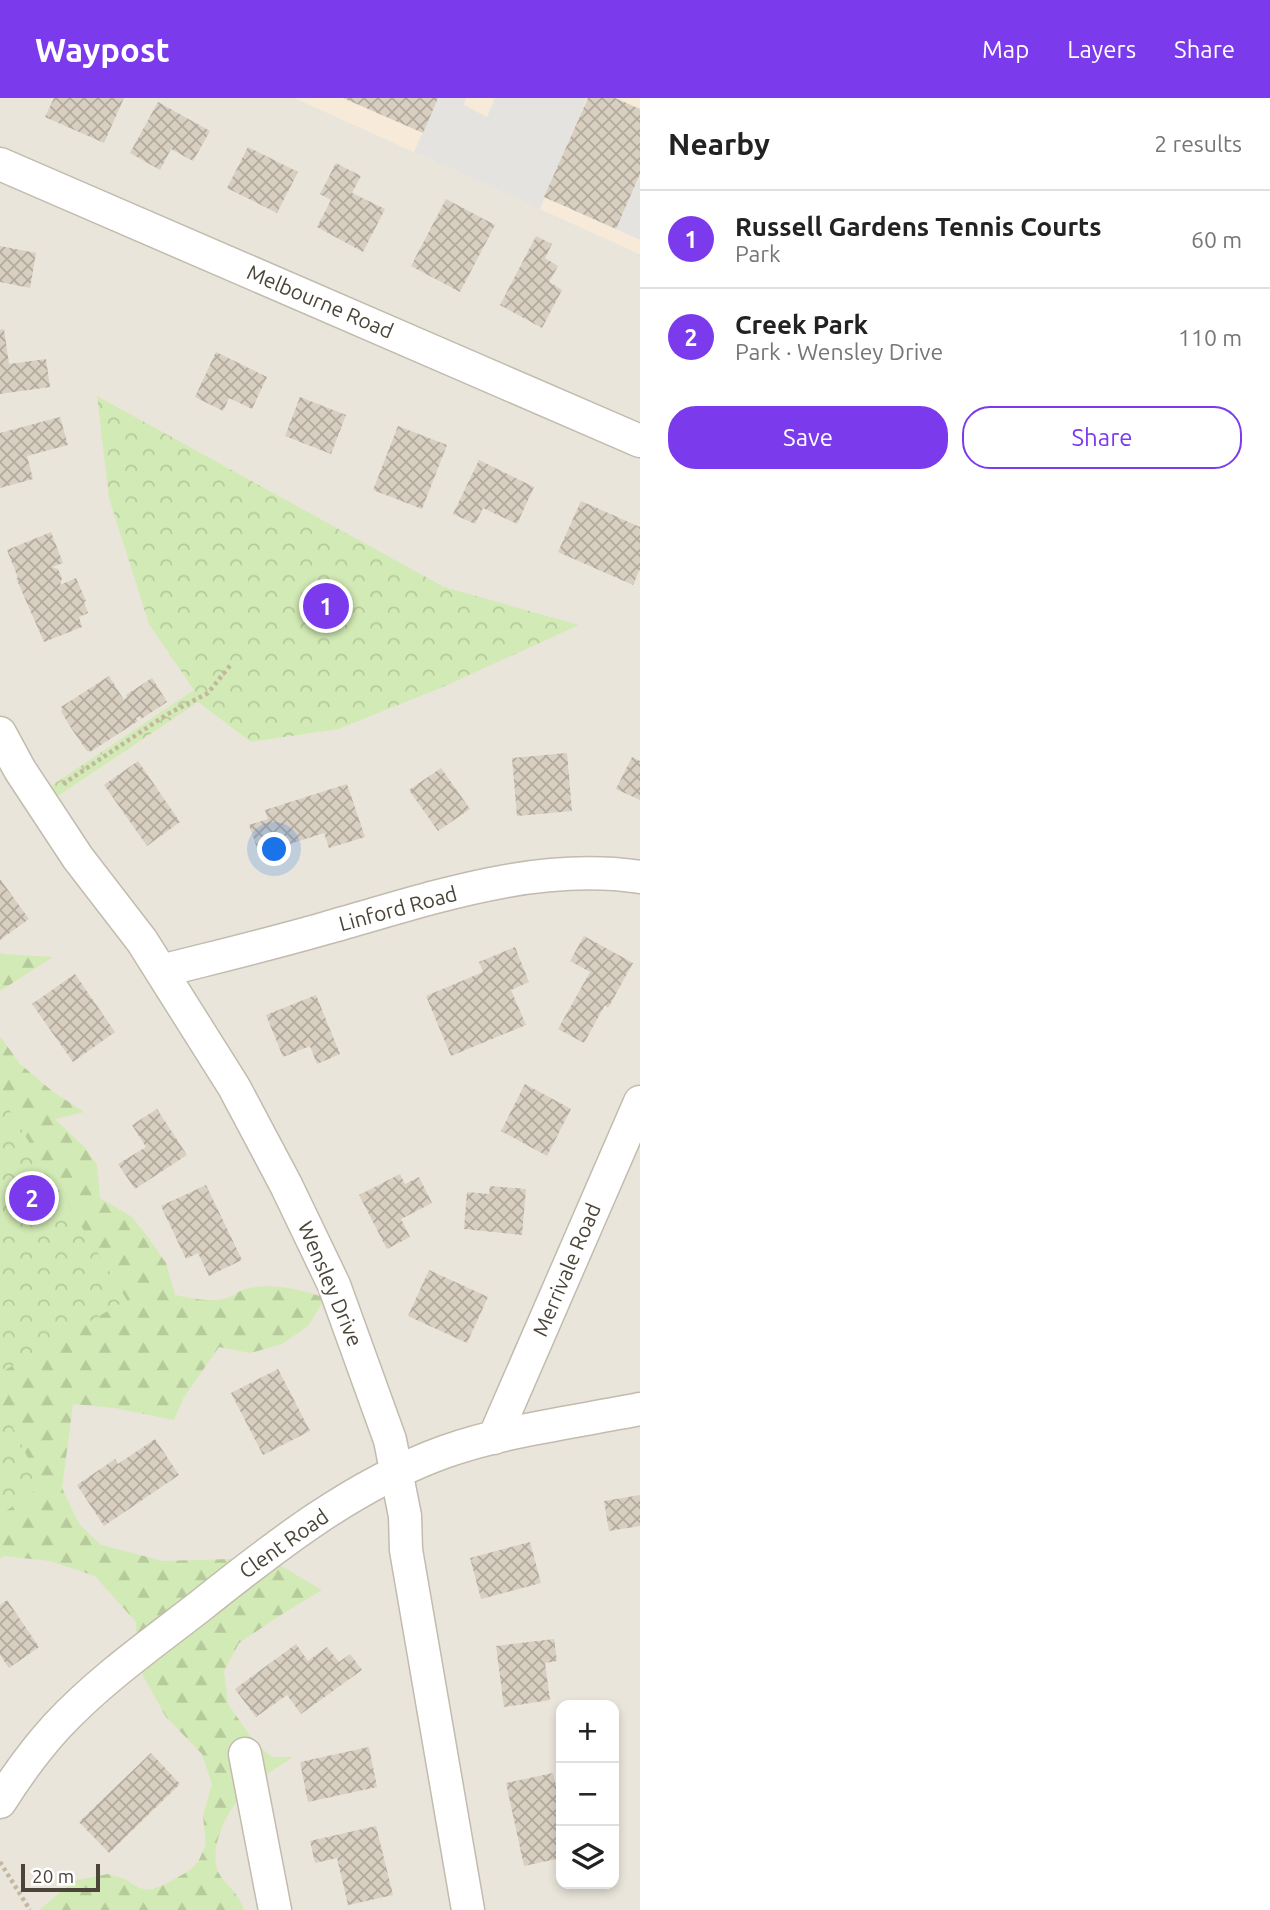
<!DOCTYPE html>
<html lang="en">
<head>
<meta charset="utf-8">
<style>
  :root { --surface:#fff; --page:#f2f2f2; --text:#222; --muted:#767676; --line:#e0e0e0; --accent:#7c3aed }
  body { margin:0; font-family:Ubuntu,sans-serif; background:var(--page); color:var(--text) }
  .controls { position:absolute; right:21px; bottom:21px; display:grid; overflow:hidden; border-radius:14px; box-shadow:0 4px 10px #0003 }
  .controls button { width:63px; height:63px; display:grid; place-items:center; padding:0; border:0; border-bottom:2px solid var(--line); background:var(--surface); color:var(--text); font:35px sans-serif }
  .scale { position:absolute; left:21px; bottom:18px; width:79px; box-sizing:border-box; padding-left:7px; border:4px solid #4b4439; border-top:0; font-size:19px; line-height:24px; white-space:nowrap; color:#4b4439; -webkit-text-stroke:5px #fff; paint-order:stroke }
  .you { position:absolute; left:275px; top:752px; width:24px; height:24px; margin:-18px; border:5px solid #fff; border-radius:50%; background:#1a73e8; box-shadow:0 0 0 10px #1a73e833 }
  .badge { display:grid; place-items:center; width:46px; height:46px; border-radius:50%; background:var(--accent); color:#fff; font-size:23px; font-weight:700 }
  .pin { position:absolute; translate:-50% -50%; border:4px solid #fff; box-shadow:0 2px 7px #0006 }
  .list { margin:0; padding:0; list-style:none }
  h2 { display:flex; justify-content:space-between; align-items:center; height:91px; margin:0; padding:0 28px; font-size:30px }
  h2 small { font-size:23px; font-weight:400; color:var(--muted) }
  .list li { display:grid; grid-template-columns:46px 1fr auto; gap:21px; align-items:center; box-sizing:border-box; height:98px; padding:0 28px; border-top:2px solid var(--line) }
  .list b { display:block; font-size:26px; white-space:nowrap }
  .list p { margin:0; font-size:23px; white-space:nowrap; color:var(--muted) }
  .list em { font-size:23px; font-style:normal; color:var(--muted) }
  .actions { display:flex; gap:14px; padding:21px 28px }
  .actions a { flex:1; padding:16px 0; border:2px solid var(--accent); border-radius:28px; text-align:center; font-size:24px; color:var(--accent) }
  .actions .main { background:var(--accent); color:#fff }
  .icon { flex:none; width:38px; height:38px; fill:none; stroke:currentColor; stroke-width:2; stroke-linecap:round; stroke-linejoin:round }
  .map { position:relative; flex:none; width:640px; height:1812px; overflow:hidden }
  header { display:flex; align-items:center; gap:42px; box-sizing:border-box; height:98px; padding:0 35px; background:var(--accent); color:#fff }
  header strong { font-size:33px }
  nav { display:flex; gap:38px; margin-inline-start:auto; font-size:24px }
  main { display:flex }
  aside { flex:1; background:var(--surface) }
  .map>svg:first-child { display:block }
  .residential { fill:#eae5da; fill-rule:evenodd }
  .commercial { fill:#f7ead8 }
  .forest { fill:url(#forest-firs) }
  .park { fill:url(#park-crowns) }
  .parking { fill:#e5e3e0 }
  .building { fill:url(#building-cross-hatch) }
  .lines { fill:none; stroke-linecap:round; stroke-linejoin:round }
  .street-casing { stroke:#c2bbae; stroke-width:35 }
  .path { stroke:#c4b79f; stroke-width:4.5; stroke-dasharray:3.5 3.5; stroke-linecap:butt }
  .street { stroke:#fff; stroke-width:32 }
  .labels { text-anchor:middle; stroke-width:5; stroke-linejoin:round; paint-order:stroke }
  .street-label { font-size:21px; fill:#4b4439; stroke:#fff }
</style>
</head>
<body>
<header>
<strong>Waypost</strong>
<nav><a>Map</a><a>Layers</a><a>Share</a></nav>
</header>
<main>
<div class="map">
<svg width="640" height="1812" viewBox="0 0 640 1812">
  <defs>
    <pattern id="forest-firs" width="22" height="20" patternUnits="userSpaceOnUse" patternTransform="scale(1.75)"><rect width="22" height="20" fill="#d2eab5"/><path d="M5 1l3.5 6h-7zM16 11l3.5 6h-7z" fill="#b6ca9c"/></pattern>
    <pattern id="park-crowns" width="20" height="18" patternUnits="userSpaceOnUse" patternTransform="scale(1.75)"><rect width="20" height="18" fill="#d2eab5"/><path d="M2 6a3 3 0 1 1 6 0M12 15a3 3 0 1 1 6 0" fill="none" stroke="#b6ca9c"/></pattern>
    <pattern id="building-cross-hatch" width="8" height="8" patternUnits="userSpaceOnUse" patternTransform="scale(1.75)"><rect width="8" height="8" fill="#d8cfc1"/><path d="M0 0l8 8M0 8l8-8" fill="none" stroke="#b1aa9e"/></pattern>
  </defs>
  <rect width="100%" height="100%" fill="#f6f3ec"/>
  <!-- residential -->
  <path class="residential" d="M0 0H295L640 156V1812H151L73 1783 39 1812H0ZM561 1607H614V1786H561Z"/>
  <!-- commercial -->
  <path class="commercial" d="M295 0H640V156L463 76Z"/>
  <!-- forest -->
  <path class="forest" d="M0 855 4 856 53 859 0 893Z
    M0 938 20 966 52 993 84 1014 55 1021 86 1051 97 1067 100 1100 132 1119 147 1138 166 1165 175 1197C191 1200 214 1206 230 1199 236 1196 242 1191 249 1190 276 1185 300 1191 325 1200L308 1228 282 1246 250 1255 219 1249 184 1299 174 1322 115 1310 73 1306 62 1390 79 1426 101 1447 163 1463 230 1461 271 1462 322 1492 279 1518 239 1545 224 1573 228 1606 255 1645 272 1659H293C279 1669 261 1678 249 1690 230 1707 212 1741 216 1767 218 1783 238 1791 244 1812H39L73 1783 108 1776 125 1781 139 1790 150 1792 166 1786 187 1774 198 1764 206 1747 203 1718 212 1686 202 1656 166 1619 137 1567 136 1524 95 1478 50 1463 4 1458 0 1461Z"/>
  <!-- park -->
  <path class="park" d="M97 298 444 489 579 527 438 591 338 631 251 644 198 604 52 702 45 692 194 592 149 526 109 400Z
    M0 997 127 1202 0 1275Z
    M0 1304 42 1388 0 1417Z"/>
  <!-- parking -->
  <path class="parking" d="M438 0H466L464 7 487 19 495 0H587L540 111 414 54Z
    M640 78V142L616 131Z"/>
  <!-- building -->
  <path class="building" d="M54 0H124L104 45 45 19Z
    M343 0H438L423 35Z
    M588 0H615L640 11V76L616 131 544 99Z
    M158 4 210 33 193 63 171 51 160 72 130 55Z
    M248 49 298 74 277 115 227 90Z
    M336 65 361 78 352 95 385 111 363 154 317 129 331 102 320 96Z
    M446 101 495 127 460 194 411 168Z
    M536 138 552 146 545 160 558 168 549 184 562 192 542 230 500 207Z
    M0 148 36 155 30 190 0 184Z
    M4 231 9 266 46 261 50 289 0 296V232Z
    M216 254 267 279 252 311 229 300 223 313 195 299Z
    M300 299 346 317 331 356 285 338Z
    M60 319 68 347 27 358 33 381 0 390V335Z
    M398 328 447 347 422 411 373 392Z
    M479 362 534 389 517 426 483 410 475 426 453 416Z
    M581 403 640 429V471L633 487 558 454Z
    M51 434 63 465 52 469 58 471 62 480 60 487 76 480 86 503 84 504 88 515 79 519 82 529 44 544 16 480H18L7 452Z
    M109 578 124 602 127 599 126 597 152 580 167 604 141 621 140 618 136 620 138 623 90 654 89 652 87 653 69 627 61 613 63 611 61 609Z
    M567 655 572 713 517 718 512 660Z
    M632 659 640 663V702L616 691Z
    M138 663 180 724 147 748 104 687Z
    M441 670 470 711 438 733 409 692Z
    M347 686 365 739 329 750 324 735 259 756 249 727 268 721 265 712Z
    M0 781 29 821 0 842Z
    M584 838 633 865 608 910 605 907 584 945 558 931 590 874 570 863Z
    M515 849 529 884 511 892 526 927 451 958 426 898 483 874 479 864Z
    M75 876 115 934 73 964 32 906Z
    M316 897 340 956 317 966 310 948 283 959 266 917Z
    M525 986 571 1011 547 1058 501 1033Z
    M157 1011 187 1057 135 1091 118 1066 146 1049 132 1027Z
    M400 1076 405 1086 419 1079 432 1105 401 1121 410 1139 387 1151 359 1097Z
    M206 1087 242 1162 209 1178 198 1155 186 1161 161 1108Z
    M490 1088 526 1091 522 1137 464 1131 467 1094 489 1096Z
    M429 1172 488 1199 467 1245 408 1218Z
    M278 1271 310 1333 263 1357 231 1295Z
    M155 1341 179 1377 104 1428 77 1387 115 1361 118 1366Z
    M640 1397V1428L609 1433 604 1403Z
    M530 1444 541 1485 481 1501 470 1460Z
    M7 1502 39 1549 9 1570 0 1557V1507Z
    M554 1541 557 1563 545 1565 550 1602 504 1609 496 1548Z
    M296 1546 308 1563 327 1549 339 1564 350 1556 362 1572 301 1616 287 1597 256 1619 235 1591Z
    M369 1649 377 1689 308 1704 300 1664Z
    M151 1655 180 1686 109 1755 79 1724Z
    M553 1675 561 1710V1760L524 1768 506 1685Z
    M376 1728 393 1797 348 1807 337 1760 315 1765 310 1743Z"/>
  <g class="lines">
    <defs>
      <path id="street" d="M0 66 640 343
        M0 635 20 672 78 760 142 843 234 989 286 1087 334 1187 390 1342 405 1418 406 1452 468 1812
        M161 873C216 859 271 846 326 830 427 802 533 763 640 779
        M494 1340 640 1004
        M245 1656 275 1812
        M0 1704C17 1677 36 1651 57 1628 99 1583 151 1546 199 1509 274 1449 353 1387 444 1354 506 1332 575 1324 640 1311"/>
    </defs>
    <!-- street casing -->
    <use href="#street" class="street-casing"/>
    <!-- path -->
    <path class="path" d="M63 686 166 617 208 595 232 565
      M0 1764 30 1812"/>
    <!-- street -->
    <use href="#street" class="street"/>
  </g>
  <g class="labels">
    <!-- street labels -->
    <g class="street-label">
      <text transform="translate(320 204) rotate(23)" y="7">Melbourne Road</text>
      <text transform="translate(398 811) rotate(-15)" y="7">Linford Road</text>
      <text transform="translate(567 1172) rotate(-67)" y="7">Merrivale Road</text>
      <text transform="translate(330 1186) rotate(67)" y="7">Wensley Drive</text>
      <text transform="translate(284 1446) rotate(-35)" y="7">Clent Road</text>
    </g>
  </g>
</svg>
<div class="controls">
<button>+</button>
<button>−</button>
<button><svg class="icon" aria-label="layers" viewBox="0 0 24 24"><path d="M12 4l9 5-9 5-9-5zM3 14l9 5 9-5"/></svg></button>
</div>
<div class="scale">20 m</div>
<div class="you"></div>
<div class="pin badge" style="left:326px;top:508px">1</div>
<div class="pin badge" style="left:32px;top:1100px">2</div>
</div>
<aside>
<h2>Nearby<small>2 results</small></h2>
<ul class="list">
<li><span class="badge">1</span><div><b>Russell Gardens Tennis Courts</b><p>Park</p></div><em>60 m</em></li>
<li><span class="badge">2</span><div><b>Creek Park</b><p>Park · Wensley Drive</p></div><em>110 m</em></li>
</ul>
<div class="actions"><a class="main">Save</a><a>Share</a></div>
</aside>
</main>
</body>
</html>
